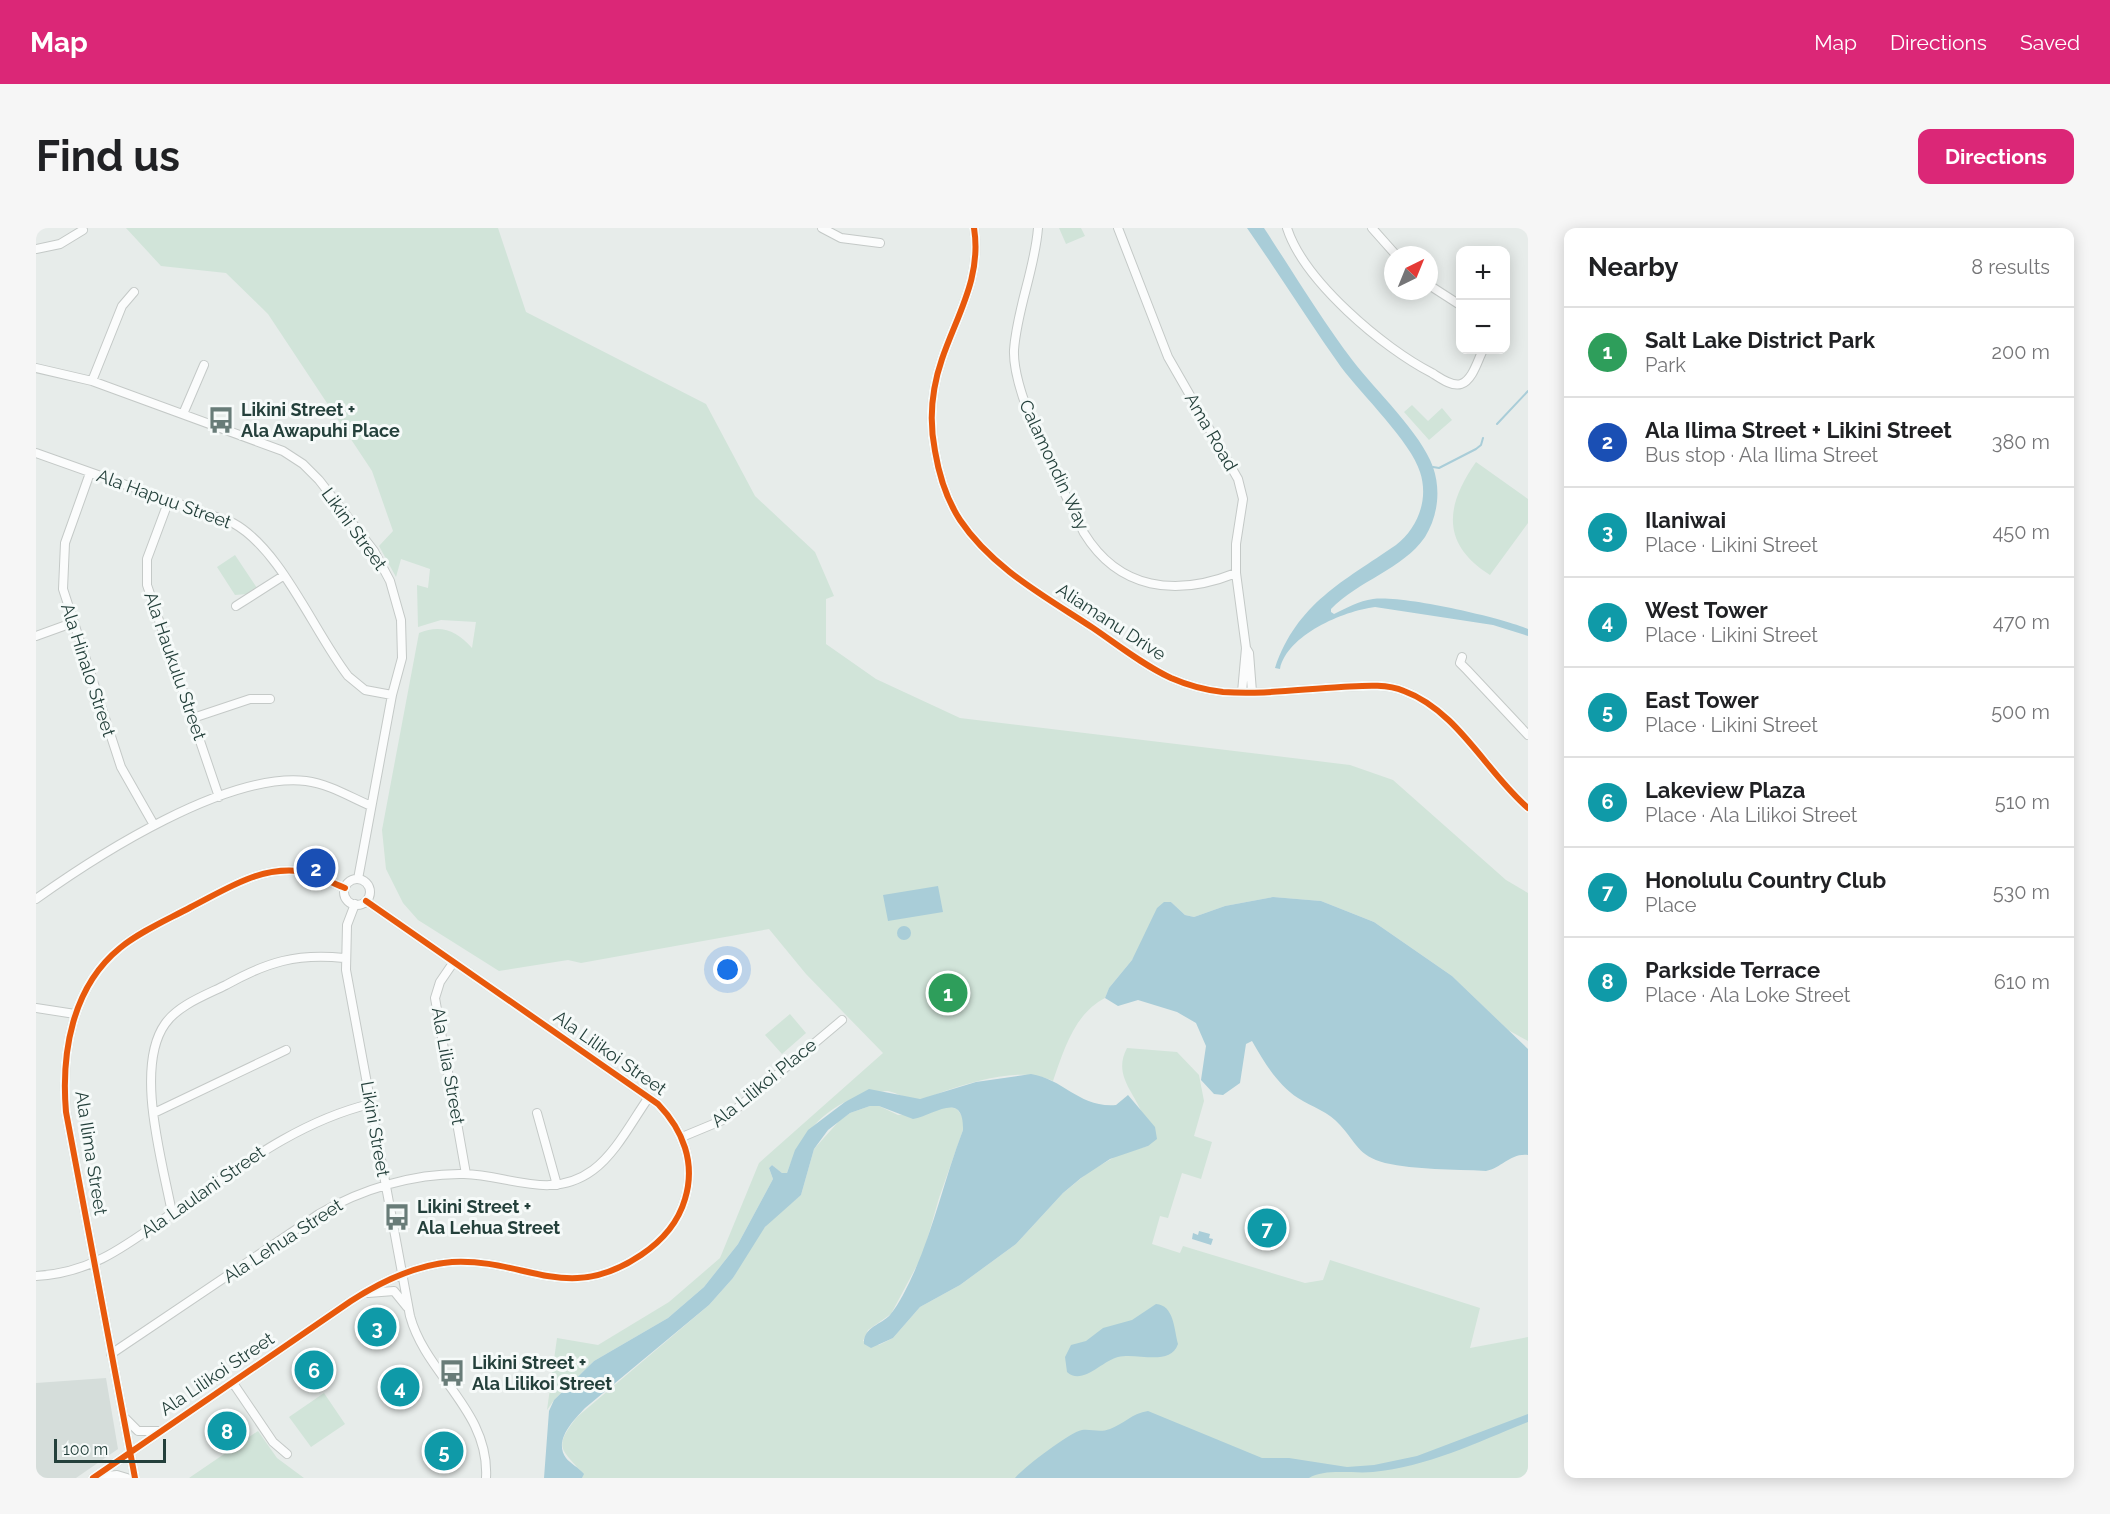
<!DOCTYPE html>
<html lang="en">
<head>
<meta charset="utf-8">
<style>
  :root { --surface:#fff; --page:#f6f6f6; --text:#202124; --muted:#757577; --line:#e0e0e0; --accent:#db2777 }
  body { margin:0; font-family:Raleway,sans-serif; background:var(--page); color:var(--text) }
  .controls { position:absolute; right:18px; top:18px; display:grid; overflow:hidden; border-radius:12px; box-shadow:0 3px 15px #0003 }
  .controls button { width:54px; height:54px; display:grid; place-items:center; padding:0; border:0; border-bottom:2px solid var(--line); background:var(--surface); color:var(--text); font:30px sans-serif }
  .compass { position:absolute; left:1348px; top:18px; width:54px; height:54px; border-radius:50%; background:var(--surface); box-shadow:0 3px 15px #0003; rotate:43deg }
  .scale { position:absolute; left:18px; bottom:15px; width:112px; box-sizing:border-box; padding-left:6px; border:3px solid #24403b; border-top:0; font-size:16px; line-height:21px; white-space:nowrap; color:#24403b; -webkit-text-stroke:4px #f6faf9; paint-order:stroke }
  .you { position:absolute; left:692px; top:742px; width:21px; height:21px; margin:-15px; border:4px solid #fff; border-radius:50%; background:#1a73e8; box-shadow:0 0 0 9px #1a73e833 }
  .badge { display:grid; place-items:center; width:39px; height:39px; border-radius:50%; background:var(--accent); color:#fff; font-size:20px; font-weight:700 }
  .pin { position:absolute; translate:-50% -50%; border:3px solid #fff; box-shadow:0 2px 6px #0006 }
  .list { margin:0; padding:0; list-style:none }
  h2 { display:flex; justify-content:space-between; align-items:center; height:78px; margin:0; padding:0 24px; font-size:26px }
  h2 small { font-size:20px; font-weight:400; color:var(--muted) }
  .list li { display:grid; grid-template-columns:39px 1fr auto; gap:18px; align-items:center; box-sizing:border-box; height:90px; padding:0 24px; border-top:2px solid var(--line) }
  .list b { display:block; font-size:22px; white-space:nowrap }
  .list p { margin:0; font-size:20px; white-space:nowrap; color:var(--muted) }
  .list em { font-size:20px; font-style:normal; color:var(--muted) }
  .map { position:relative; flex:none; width:1492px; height:1250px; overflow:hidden; border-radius:12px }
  header { display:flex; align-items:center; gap:36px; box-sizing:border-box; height:84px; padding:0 30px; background:var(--accent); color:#fff }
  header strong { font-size:28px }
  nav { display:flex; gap:33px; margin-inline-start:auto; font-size:21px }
  .intro { display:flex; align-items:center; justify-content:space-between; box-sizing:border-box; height:144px; padding:0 36px }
  h1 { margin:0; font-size:42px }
  .button { padding:15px 27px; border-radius:12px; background:var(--accent); color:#fff; font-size:21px; font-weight:700 }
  main { display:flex; gap:36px; padding:0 36px }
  aside { flex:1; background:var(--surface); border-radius:12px; box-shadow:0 3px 15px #0003 }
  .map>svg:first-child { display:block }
  .built { fill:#d5ddda }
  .green { fill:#d1e4d9 }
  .water { fill:#a9cdd8 }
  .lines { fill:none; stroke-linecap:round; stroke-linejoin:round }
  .stream { stroke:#a9cdd8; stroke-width:2 }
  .minor-casing { stroke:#c4c9c7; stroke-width:10 }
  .minor { stroke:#fbfcfc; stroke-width:8 }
  .cycleway-casing { stroke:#f6faf9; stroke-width:10 }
  .cycleway { stroke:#e8590c; stroke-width:6 }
  .labels { text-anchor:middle; stroke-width:6; stroke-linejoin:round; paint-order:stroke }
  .poi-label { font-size:18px; font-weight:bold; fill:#24403b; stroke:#f6faf9; text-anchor:start }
  .street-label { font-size:18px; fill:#24403b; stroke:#f6faf9 }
</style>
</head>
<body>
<header>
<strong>Map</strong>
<nav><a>Map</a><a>Directions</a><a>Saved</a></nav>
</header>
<div class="intro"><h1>Find us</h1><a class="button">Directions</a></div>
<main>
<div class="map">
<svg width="1492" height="1250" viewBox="0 0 1492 1250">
  <rect width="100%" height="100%" fill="#e7ecea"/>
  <!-- built -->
  <path class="built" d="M70 1150 82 1221 40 1250H0V1155Z"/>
  <!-- green -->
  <path class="green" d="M90 0H462L490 84 670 176 719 268 779 324 798 368 790 371V416L840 451 924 490 1314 537 1357 552 1470 652 1492 665V813L1472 802 1416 748 1338 694 1285 673 1237 669 1189 678 1158 689 1149 687 1135 674 1096 732 1073 760 1069 770C1038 786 1028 822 1017 853 987 838 939 853 909 863 900 866 892 871 883 871 871 872 862 865 852 863 844 863 814 871 807 875 778 891 762 914 751 945H746L736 937 733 940 737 951 702 1016 668 1059 632 1090 558 1133 518 1172 511 1182 521 1110 562 1117 633 1074 684 1030 723 935 847 825 770 746 733 701 545 735 532 732 463 743 382 692 367 675 350 641 346 602 383 405C405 396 421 403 436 420L440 394 405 392 382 399 381 357 392 360 394 341 365 331 360 349 343 318 357 303 336 243 232 86 190 45 125 38Z
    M1023 0H1045L1049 8 1030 16Z
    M1376 177 1392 193 1406 180 1416 192 1393 212 1368 184Z
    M1440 234 1492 271V295L1454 347C1405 316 1409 278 1440 234Z
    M199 327 221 360 212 366 199 367 181 339Z
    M754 786 770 805 746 826 729 807Z
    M1091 820 1141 824 1163 847 1168 873 1158 908 1176 914 1165 951 1146 945 1132 990 1124 988 1116 1016 1144 1025 1147 1018 1269 1055 1287 1052 1294 1032 1444 1080 1434 1120 1492 1109V1250H546L547 1246C526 1220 516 1221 541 1189L673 1077 697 1050 721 1008 737 990 765 967 778 921 804 892 814 885 834 878H843L862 887 895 884 911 878 921 881 928 891 927 902 903 970 887 1026 855 1086 832 1102 827 1113 843 1117 857 1110 884 1079 924 1057 980 1016 1027 965 1054 943 1084 926 1112 918C1110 908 1110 895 1106 885 1097 863 1077 846 1091 820Z
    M288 1165 309 1196 275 1219 253 1189Z
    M222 1203 241 1230 268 1250H153Z"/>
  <!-- water -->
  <path class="water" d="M1211 0H1228C1257 44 1285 91 1317 133 1340 163 1385 205 1397 239 1405 262 1402 288 1389 309 1367 341 1322 353 1295 381V384L1298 386C1310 380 1323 373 1337 371 1367 367 1463 389 1492 401V408L1457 397 1339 379C1307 383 1251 407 1244 441L1239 440C1261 375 1308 353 1360 317 1382 300 1393 271 1384 244 1375 214 1326 167 1305 139 1273 94 1243 46 1211 0Z
    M902 658 907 684 852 693 847 667Z
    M1237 669 1285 673 1338 694 1416 748 1492 821V927C1474 925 1466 940 1450 943 1417 941 1380 942 1349 935 1322 928 1320 914 1304 897 1293 884 1276 879 1262 870 1241 856 1228 834 1216 813L1210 816 1204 855 1187 867 1178 866 1165 852 1170 818 1160 795 1141 784 1102 772 1082 778 1069 770 1073 760 1096 732 1121 680 1128 674H1135L1149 687 1158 689 1189 678Z
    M861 705a7 7 0 1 1 14 0a7 7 0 1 1-14 0Z
    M995 846C1028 851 1043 880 1080 877L1092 867 1119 899 1121 911 1112 918 1074 931 1045 950 1027 965 980 1016 924 1057 884 1079 857 1110 835 1120 828 1116C827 1099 845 1097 854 1087 859 1081 863 1074 867 1067 895 1015 906 957 927 902 928 861 897 888 877 891L843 878H834L814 885 792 902 778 921 765 967 729 999 697 1050 673 1077 549 1180C538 1192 517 1212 530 1230 534 1235 543 1240 548 1246L546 1250H508L513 1183 518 1172 558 1133 632 1090 668 1059 702 1016 737 951 733 940 736 937 746 945H751L759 922 772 902 809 874 833 861 884 871 940 854Z
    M1163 1003 1174 1006 1173 1010 1177 1011 1175 1017 1156 1011 1157 1005 1162 1007Z
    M1120 1076C1138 1077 1138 1101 1142 1116 1134 1139 1101 1124 1082 1129 1066 1133 1046 1158 1031 1144L1029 1129 1035 1117 1050 1113 1067 1100 1096 1092Z
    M1112 1183 1226 1230H1253L1311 1239 1338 1237 1381 1228 1492 1186V1194C1442 1214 1391 1239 1337 1244 1317 1246 1289 1240 1273 1250H979C987 1240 1034 1204 1046 1202 1056 1201 1064 1205 1074 1201 1088 1196 1096 1185 1112 1183Z"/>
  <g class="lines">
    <!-- stream -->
    <path class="stream" d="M1461 196 1492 163
      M1397 239 1403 240 1440 221 1445 217 1447 210"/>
    <defs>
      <path id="minor" d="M786 0 805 10 844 15
        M938 0C946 49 921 87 906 131 896 160 893 193 899 223 903 247 911 272 924 292 956 340 1010 369 1057 400 1082 417 1107 437 1135 450 1151 457 1169 462 1187 464 1226 467 1266 461 1305 459 1325 458 1349 455 1368 463 1422 483 1450 544 1492 580
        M1002 0C999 41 981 80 978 122 976 168 1027 260 1048 305 1083 362 1140 369 1200 345
        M1082 0 1132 129 1202 251 1207 271 1200 316V345L1210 420 1206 464
        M1251 0C1268 53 1347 120 1396 145 1404 150 1416 159 1425 156 1437 152 1442 131 1447 122
        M1336 0 1360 27
        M0 21 24 16 47 2
        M1393 57 1424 77
        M0 140 56 153 247 223 267 236 283 252 338 323 354 353 365 392 366 430 356 467 322 651
        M56 153 86 78 98 64
        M147 186 168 137
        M0 225 197 295C245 321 278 404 312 448L329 462 356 467
        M54 245 29 315 27 361 85 539 118 597
        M133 272 111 331V357L183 569
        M200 378 247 348
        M0 408 36 395
        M1210 420 1213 425 1216 464
        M1426 429 1424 435 1431 442 1492 507
        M157 490 214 471H234
        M308 664a13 13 0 1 1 26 0a13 13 0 1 1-26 0Z
        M0 671C63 626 191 544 270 553 293 556 314 569 335 578
        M319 676 311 697 310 742 374 1088C390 1147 454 1183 450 1250
        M417 735 404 754 399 770 430 946
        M0 780 39 786
        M118 885 250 822
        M501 885 521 957
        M646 909 687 892 806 792
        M136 985C127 936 98 840 129 796 142 777 170 767 190 757 231 734 261 725 308 730
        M0 1048C58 1045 93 1015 139 983 201 941 260 894 334 876
        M332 1065 358 1063 371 1079
        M75 1126 283 986C325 961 379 945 428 946 473 947 515 973 557 942 580 925 596 893 613 869
        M197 1155 237 1214 251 1226
        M90 1191 102 1203H122
        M61 1249 81 1247 91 1250
        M57 1250 315 1073C346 1053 379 1037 416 1034 489 1030 531 1077 605 1027 626 1013 642 995 649 971 660 935 647 902 622 876L330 673
        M99 1250 30 884C25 825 36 759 84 720 105 703 131 692 155 679 189 662 222 639 262 643 278 645 294 654 309 660"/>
    </defs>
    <!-- minor casing -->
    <use href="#minor" class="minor-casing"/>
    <!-- minor -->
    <use href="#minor" class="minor"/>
    <defs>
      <path id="cycleway" d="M938 0C946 49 921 87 906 131 896 160 893 193 899 223 903 247 911 272 924 292 956 340 1010 369 1057 400 1082 417 1107 437 1135 450 1151 457 1169 462 1187 464 1226 467 1266 461 1305 459 1325 458 1349 455 1368 463 1422 483 1450 544 1492 580
        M57 1250 315 1073C346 1053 379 1037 416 1034 489 1030 531 1077 605 1027 626 1013 642 995 649 971 660 935 647 902 622 876L330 673
        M99 1250 30 884C25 825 36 759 84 720 105 703 131 692 155 679 189 662 222 639 262 643 278 645 294 654 309 660"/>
    </defs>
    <!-- cycleway casing -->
    <use href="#cycleway" class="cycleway-casing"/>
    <!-- cycleway -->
    <use href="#cycleway" class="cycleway"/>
  </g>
  <!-- icons -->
  <defs>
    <symbol id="bus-bare" viewBox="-9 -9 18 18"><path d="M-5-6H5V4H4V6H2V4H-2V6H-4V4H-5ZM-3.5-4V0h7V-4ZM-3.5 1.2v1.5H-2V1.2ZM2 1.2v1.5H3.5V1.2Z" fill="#687c78" stroke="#f6faf9" stroke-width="2.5" paint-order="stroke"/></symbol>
  </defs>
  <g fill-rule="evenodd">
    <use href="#bus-bare" x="166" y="173" width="38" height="38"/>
    <use href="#bus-bare" x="342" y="970" width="38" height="38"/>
    <use href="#bus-bare" x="397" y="1126" width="38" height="38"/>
  </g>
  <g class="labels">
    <!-- poi labels -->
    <g class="poi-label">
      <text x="205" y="188">Likini Street +<tspan x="205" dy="21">Ala Awapuhi Place</tspan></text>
      <text x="381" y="985">Likini Street +<tspan x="381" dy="21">Ala Lehua Street</tspan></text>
      <text x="436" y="1141">Likini Street +<tspan x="436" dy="21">Ala Lilikoi Street</tspan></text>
    </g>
    <!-- street labels -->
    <g class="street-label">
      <text transform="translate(1175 204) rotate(60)" y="6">Ama Road</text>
      <text transform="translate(1018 237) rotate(65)" y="6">Calamondin Way</text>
      <text transform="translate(128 271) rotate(20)" y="6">Ala Hapuu Street</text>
      <text transform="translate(318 301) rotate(54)" y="6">Likini Street</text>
      <text transform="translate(1075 394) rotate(33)" y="6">Aliamanu Drive</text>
      <text transform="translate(139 438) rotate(71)" y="6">Ala Haukulu Street</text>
      <text transform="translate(52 442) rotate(72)" y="6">Ala Hinalo Street</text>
      <text transform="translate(574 825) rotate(35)" y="6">Ala Lilikoi Street</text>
      <text transform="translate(412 838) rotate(80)" y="6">Ala Lilia Street</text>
      <text transform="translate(728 855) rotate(-39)" y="6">Ala Lilikoi Place</text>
      <text transform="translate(339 901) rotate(80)" y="6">Likini Street</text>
      <text transform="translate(55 925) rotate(81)" y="6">Ala Ilima Street</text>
      <text transform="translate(167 964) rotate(-35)" y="6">Ala Laulani Street</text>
      <text transform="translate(247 1013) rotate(-33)" y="6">Ala Lehua Street</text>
      <text transform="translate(181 1146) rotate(-34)" y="6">Ala Lilikoi Street</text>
    </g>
  </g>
</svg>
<div class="controls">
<button>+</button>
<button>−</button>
</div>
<svg class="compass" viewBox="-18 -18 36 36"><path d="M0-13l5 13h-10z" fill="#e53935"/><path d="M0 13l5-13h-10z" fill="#757577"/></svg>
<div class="scale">100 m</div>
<div class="you"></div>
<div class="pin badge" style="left:912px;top:765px;background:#2e9e5b">1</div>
<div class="pin badge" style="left:280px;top:640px;background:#1a4fb4">2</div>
<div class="pin badge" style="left:341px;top:1099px;background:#0f9aa8">3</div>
<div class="pin badge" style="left:364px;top:1159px;background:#0f9aa8">4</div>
<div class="pin badge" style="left:408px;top:1223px;background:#0f9aa8">5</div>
<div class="pin badge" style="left:278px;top:1142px;background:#0f9aa8">6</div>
<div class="pin badge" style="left:1231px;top:1000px;background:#0f9aa8">7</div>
<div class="pin badge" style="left:191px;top:1203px;background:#0f9aa8">8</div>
</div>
<aside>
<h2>Nearby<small>8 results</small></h2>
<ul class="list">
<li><span class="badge" style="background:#2e9e5b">1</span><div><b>Salt Lake District Park</b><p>Park</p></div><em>200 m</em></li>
<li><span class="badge" style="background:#1a4fb4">2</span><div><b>Ala Ilima Street + Likini Street</b><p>Bus stop · Ala Ilima Street</p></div><em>380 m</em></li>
<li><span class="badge" style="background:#0f9aa8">3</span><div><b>Ilaniwai</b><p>Place · Likini Street</p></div><em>450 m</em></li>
<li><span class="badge" style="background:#0f9aa8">4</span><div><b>West Tower</b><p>Place · Likini Street</p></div><em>470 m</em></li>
<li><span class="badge" style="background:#0f9aa8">5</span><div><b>East Tower</b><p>Place · Likini Street</p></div><em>500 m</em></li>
<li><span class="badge" style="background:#0f9aa8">6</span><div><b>Lakeview Plaza</b><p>Place · Ala Lilikoi Street</p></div><em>510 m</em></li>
<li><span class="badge" style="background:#0f9aa8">7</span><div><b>Honolulu Country Club</b><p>Place</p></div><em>530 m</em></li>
<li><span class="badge" style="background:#0f9aa8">8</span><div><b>Parkside Terrace</b><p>Place · Ala Loke Street</p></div><em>610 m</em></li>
</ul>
</aside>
</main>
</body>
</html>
